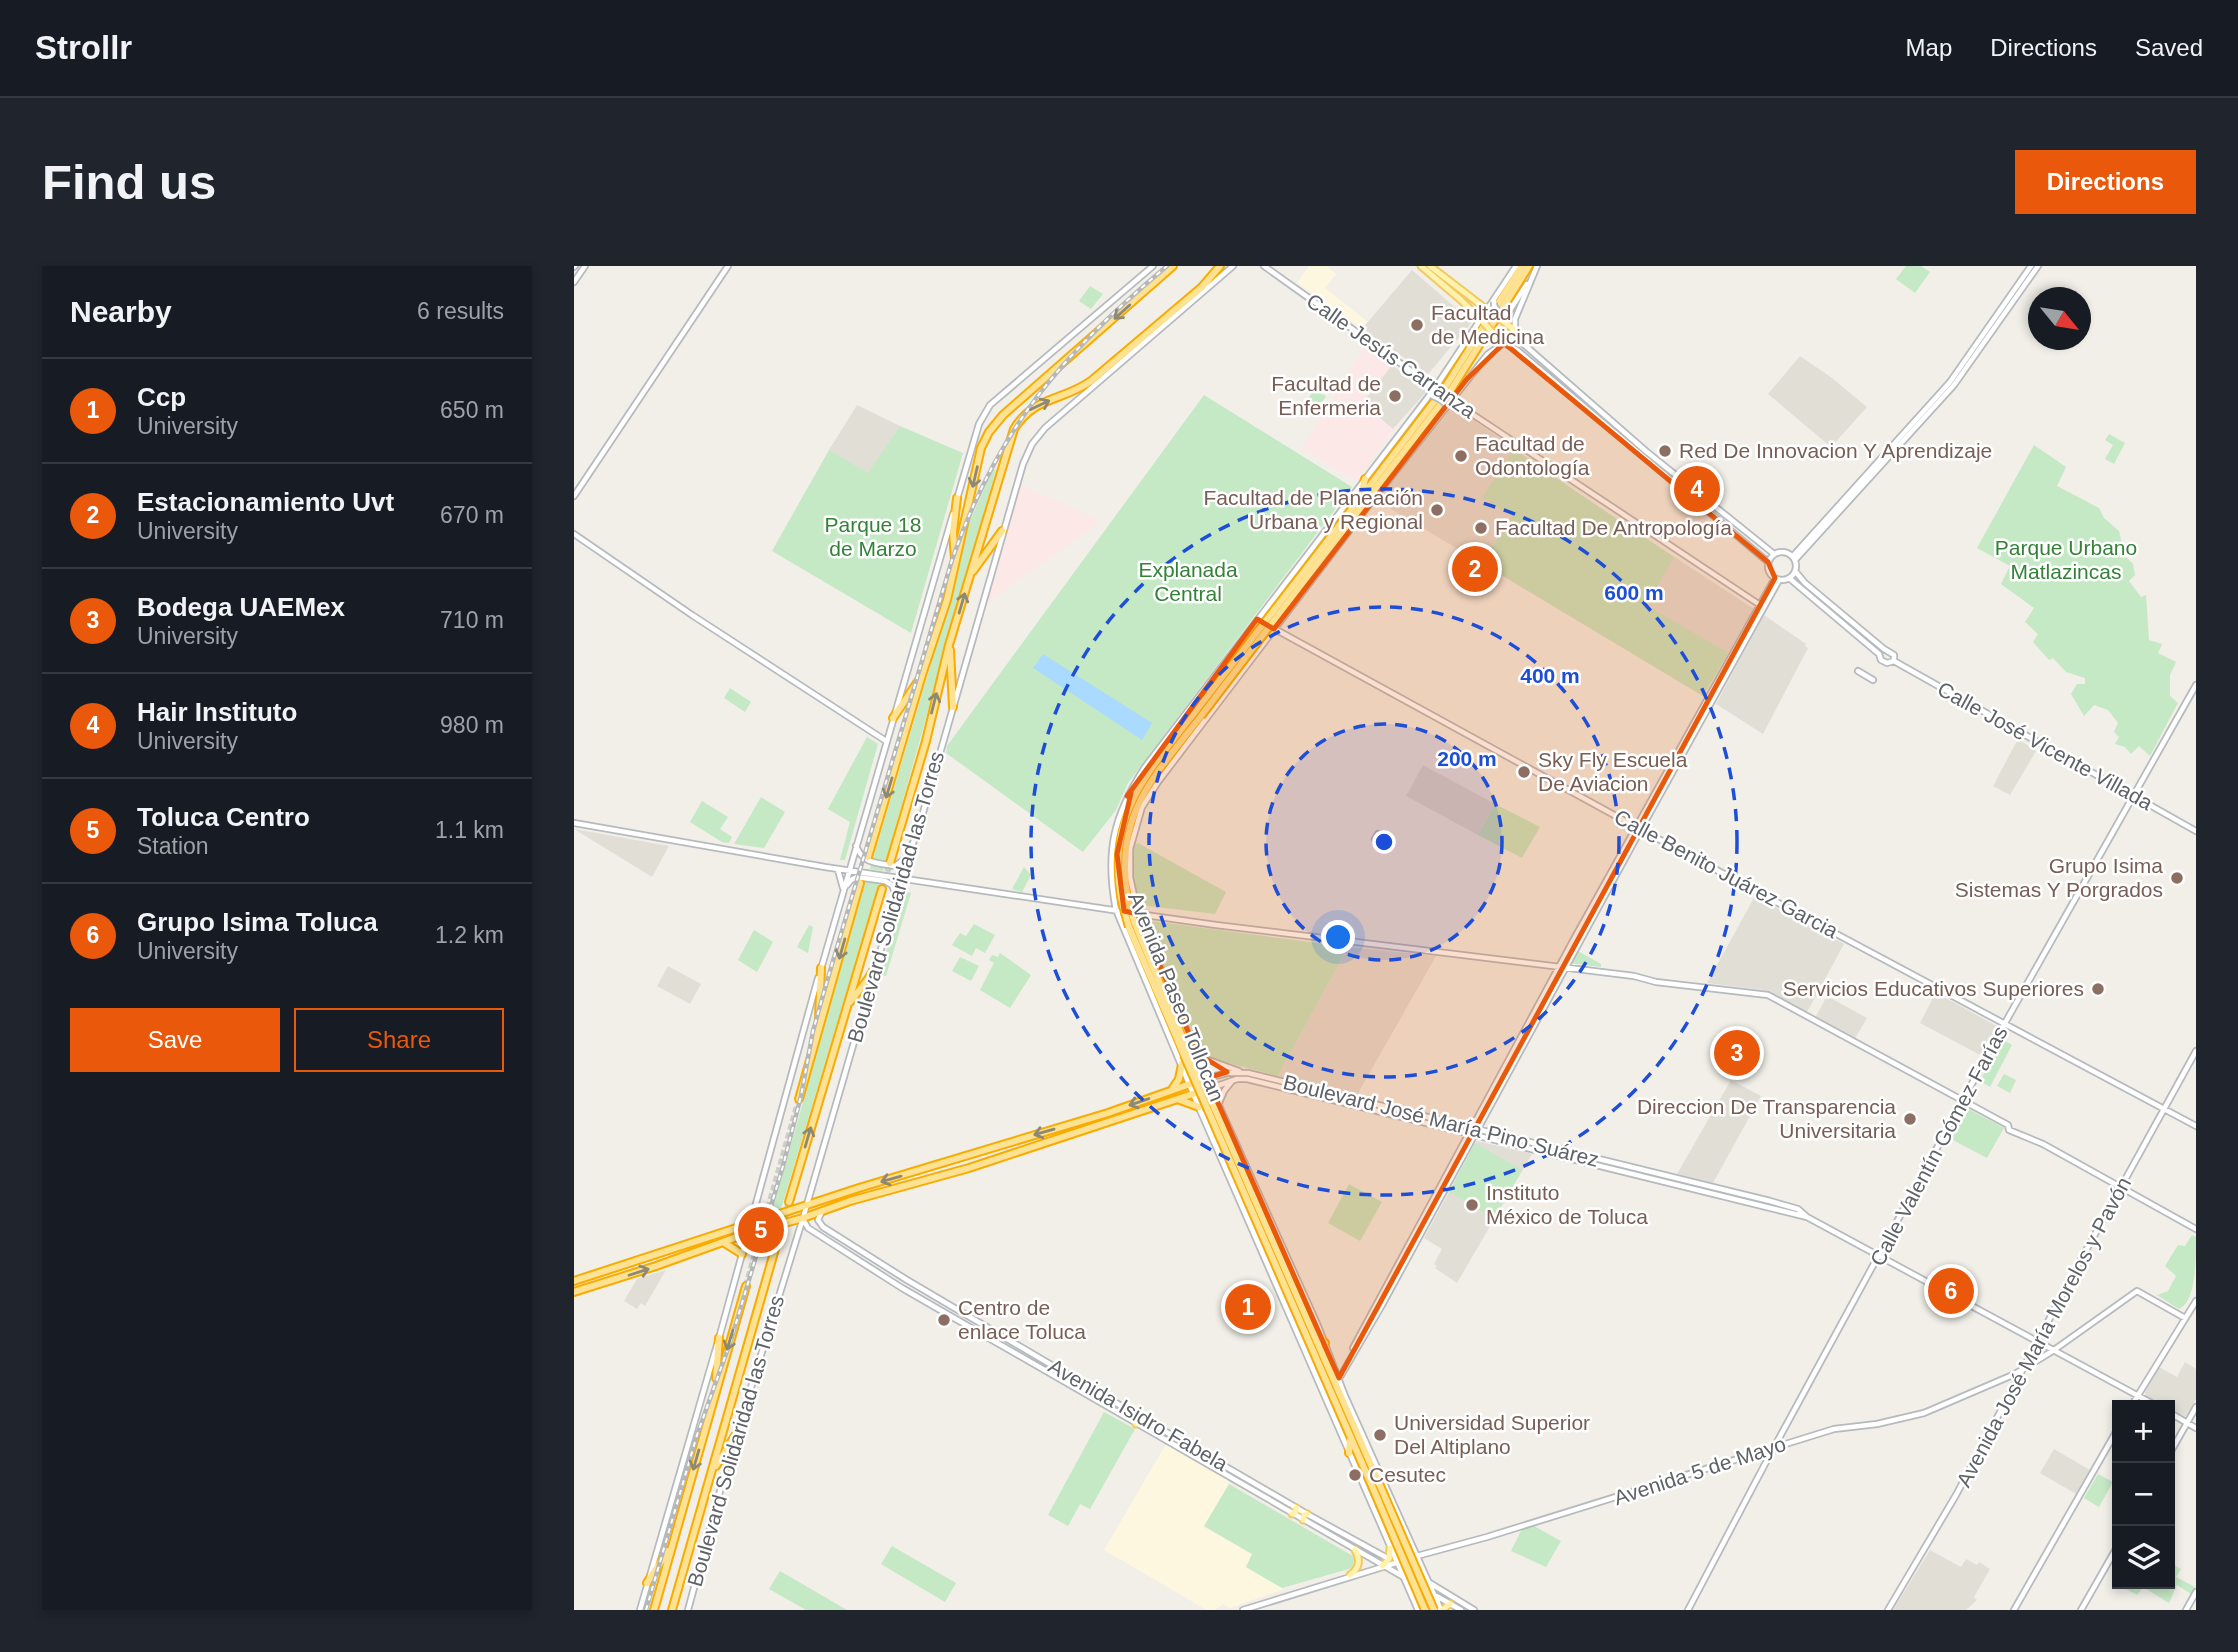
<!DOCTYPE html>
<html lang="en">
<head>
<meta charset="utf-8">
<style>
  :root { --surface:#171b24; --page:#20242c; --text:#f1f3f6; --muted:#9ea1a6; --line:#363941; --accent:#ea580c }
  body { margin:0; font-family:Arial,sans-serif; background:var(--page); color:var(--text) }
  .controls { position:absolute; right:21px; bottom:21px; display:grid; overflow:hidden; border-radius:0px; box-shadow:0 4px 10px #0003 }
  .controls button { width:63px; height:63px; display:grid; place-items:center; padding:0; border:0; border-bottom:2px solid var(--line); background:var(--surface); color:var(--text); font:35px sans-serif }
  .compass { position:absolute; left:1454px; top:21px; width:63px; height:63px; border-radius:50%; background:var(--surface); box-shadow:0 4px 10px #0003; rotate:120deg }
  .you { position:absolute; left:765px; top:672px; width:24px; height:24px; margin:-18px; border:5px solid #fff; border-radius:50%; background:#1a73e8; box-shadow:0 0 0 10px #1a73e833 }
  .badge { display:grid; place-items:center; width:46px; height:46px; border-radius:50%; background:var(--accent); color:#fff; font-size:23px; font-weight:700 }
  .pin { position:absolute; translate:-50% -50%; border:4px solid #fff; box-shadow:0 2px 7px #0006 }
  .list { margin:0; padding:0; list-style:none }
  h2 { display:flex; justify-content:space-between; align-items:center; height:91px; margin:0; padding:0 28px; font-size:30px }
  h2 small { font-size:23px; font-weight:400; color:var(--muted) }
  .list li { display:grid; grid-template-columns:46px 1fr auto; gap:21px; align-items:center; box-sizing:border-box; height:105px; padding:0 28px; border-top:2px solid var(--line) }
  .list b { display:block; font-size:26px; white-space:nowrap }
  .list p { margin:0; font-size:23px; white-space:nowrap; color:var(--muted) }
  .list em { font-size:23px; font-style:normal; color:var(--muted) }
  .actions { display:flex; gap:14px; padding:21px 28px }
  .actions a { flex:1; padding:16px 0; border:2px solid var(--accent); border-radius:0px; text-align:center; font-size:24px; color:var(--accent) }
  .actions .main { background:var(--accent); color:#fff }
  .icon { flex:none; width:38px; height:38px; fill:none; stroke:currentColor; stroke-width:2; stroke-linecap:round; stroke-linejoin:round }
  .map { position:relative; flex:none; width:1622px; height:1344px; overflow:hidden; border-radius:0px }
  header { display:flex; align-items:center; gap:42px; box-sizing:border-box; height:98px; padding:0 35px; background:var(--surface); border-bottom:2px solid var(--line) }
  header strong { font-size:33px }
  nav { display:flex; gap:38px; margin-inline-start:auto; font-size:24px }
  .intro { display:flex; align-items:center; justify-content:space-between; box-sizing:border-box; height:168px; padding:0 42px }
  h1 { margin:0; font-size:49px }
  .button { padding:18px 32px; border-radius:0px; background:var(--accent); color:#fff; font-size:24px; font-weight:700 }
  main { display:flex; gap:42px; padding:0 42px }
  aside { flex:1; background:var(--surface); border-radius:0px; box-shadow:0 4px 10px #0003 }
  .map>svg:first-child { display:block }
  .commercial { fill:#fef7e0 }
  .education { fill:#e1ded6 }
  .medical { fill:#fce8e6 }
  .green { fill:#c5e8c5 }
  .water { fill:#aadaff }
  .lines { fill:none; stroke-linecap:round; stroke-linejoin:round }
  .highway-tunnel { stroke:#ccccc8; stroke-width:6; stroke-dasharray:6 3; stroke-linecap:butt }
  .secondary-casing { stroke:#b6babf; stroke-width:8 }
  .primary-casing { stroke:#f2c960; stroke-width:9 }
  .highway-casing { stroke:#f9ab00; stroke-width:10 }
  .secondary { stroke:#fff; stroke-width:4.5 }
  .primary { stroke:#fff2af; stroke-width:5 }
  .highway { stroke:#fde293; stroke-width:6 }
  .rail-casing { stroke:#b6b7b8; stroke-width:4.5 }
  .rail { stroke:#fff; stroke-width:2; stroke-dasharray:5; stroke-linecap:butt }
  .secondary-bridge-casing { stroke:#b6babf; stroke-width:8; stroke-linecap:butt }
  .primary-bridge-casing { stroke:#f2c960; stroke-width:9; stroke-linecap:butt }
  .highway-bridge-casing { stroke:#f9ab00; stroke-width:10; stroke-linecap:butt }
  .secondary-bridge { stroke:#fff; stroke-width:4.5 }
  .primary-bridge { stroke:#fff2af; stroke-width:5 }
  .highway-bridge { stroke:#fde293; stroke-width:6 }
  .oneway { stroke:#8e8975 }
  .marked { fill:#e8590c; fill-opacity:0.2; stroke:#e8590c; stroke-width:5; stroke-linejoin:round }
  .ring { fill:none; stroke:#1d4ed8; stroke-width:3.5; stroke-dasharray:12 9 }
  .education-dot { fill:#8d6e63; stroke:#fff; stroke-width:2.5 }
  .labels { text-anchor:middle; stroke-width:5; stroke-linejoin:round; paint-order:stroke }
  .education-label { font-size:21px; fill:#785e54; stroke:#fff; text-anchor:start }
  .street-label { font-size:21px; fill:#5f6368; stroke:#fff }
  .park-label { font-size:21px; fill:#348238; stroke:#fff }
  .centre { fill:#1d4ed8; stroke:#fff; stroke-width:3.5 }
  .ring-label { font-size:21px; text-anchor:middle; font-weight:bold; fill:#1d4ed8; stroke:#fff; stroke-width:5; stroke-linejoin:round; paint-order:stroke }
</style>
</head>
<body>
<header>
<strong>Strollr</strong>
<nav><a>Map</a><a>Directions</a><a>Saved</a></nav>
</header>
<div class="intro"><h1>Find us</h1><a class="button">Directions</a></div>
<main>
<aside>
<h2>Nearby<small>6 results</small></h2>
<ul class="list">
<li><span class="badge">1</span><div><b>Ccp</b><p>University</p></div><em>650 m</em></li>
<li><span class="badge">2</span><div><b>Estacionamiento Uvt</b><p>University</p></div><em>670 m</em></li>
<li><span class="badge">3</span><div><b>Bodega UAEMex</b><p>University</p></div><em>710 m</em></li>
<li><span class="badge">4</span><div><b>Hair Instituto</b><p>University</p></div><em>980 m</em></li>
<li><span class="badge">5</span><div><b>Toluca Centro</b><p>Station</p></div><em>1.1 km</em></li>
<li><span class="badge">6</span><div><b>Grupo Isima Toluca</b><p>University</p></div><em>1.2 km</em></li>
</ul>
<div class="actions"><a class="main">Save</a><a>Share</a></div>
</aside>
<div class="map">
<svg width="1622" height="1344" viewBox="0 0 1622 1344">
  <rect width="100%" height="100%" fill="#f1efe8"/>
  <!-- commercial -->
  <path class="commercial" d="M735 0H752L762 8 751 22 794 56 788 63 723 17Z
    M592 1178 654 1213 655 1218 630 1261 679 1289 672 1301 710 1323 656 1342 649 1338 641 1344H633L530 1284Z"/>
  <!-- education -->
  <path class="education" d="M838 4 898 56 854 108 788 63Z
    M1226 90 1258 112 1293 141 1257 181 1194 128Z
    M818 99 853 125 819 163 788 137Z
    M283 139 326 160 294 208 255 184Z
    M878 139 1027 243 1180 343 1129 430 802 234Z
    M1190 349 1232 378 1231 380 1234 382 1189 468 1142 438Z
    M1444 473 1462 485 1436 529 1419 520Z
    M849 499 921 538 904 569 832 530Z
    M0 563 95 580 78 611Z
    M1181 630 1270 678 1232 748 1189 724 1133 717Z
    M774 681 862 690 783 829 704 810Z
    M94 700 127 718 116 738 83 720Z
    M1253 730 1293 752 1280 774 1241 752Z
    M1368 730 1423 760 1420 767 1423 768 1410 791 1346 757 1359 732Z
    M1157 814 1187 830 1139 917 1103 908Z
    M903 875 958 888 883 1017 861 1002 863 1000 860 998 868 983 850 972Z
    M92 1004 71 1040 67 1037 63 1043 50 1035 63 1013Z
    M1611 1096 1622 1103V1133L1610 1153 1596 1145V1139H1586L1573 1132 1571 1126 1585 1101 1603 1111Z
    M1480 1183 1516 1204 1502 1228 1466 1207Z
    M1356 1284 1387 1301 1392 1293 1403 1299 1405 1296 1416 1303 1400 1331 1403 1334 1392 1344H1319Z"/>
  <!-- medical -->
  <path class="medical" d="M792 78 818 99 788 137 819 163 784 214 779 211 778 213 728 183Z
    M447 219 525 254 521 260 413 337Z"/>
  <!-- green -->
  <path class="green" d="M1332 0H1347L1356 6 1341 27 1322 13Z
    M516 20 529 28 517 43 505 35Z
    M740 124 752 130 742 146 730 138Z
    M630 129 778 221 554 517 542 544 509 586 372 487 373 480Z
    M326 160 389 187 337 367 198 285 255 184 294 207Z
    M1535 168 1551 177 1540 198 1531 193 1539 179 1531 174Z
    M1460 179 1492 201 1483 220 1525 242 1530 252 1545 265 1551 290 1559 298 1561 309 1555 315 1567 331 1572 329 1575 374 1588 378 1584 387 1602 396 1596 409V430L1604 437 1576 490 1565 480 1557 488 1551 481 1541 478 1545 471 1540 466 1544 457 1534 444 1520 439 1510 450 1497 428 1503 418H1511V412L1492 406 1479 392 1475 394 1459 376 1464 368 1451 356 1460 342 1427 318 1436 300 1403 282Z
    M940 184 1100 291 1072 339 1154 387 1129 430 908 297 938 250 908 231Z
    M419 203 422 204 309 605 296 603 383 310 395 257Z
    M156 422 177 436 171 446 150 432Z
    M293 471 304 478 271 594H266L276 556 254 543Z
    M187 531 211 546 190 582 160 578Z
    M128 535 154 551 146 563 158 571 155 577 148 576 116 556Z
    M921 538 966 561 948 592 904 569Z
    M564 577 652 626 641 648 566 639 560 624V579Z
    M450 601 457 609 448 626 438 623Z
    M291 616 305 618 207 943 198 946Z
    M330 625 337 627 312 710 305 709Z
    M577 655 774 681 704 810 635 792 628 788 573 661Z
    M400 658 421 669 411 687 402 682 398 690 378 679 386 667 392 670Z
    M235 659 239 661 234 687 223 681Z
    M180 664 199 676 183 706 164 694Z
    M1002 684 1027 698V701L995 697Z
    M426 687 457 709 436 742 406 724 420 697 415 694 418 689 424 691Z
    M386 691 405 700 397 715 378 705Z
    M1428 773 1438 779 1416 821 1406 815Z
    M1430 808 1442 814 1436 827 1423 820Z
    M1391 841 1430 862 1413 892 1375 872Z
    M901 877 948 904 920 952 875 926Z
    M775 918 808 936 786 975 754 957Z
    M1618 969 1622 971C1622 993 1622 1036 1605 1043L1583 1029 1594 1025 1602 1010 1591 1000 1604 979 1611 980Z
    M530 1146 561 1163 516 1243 506 1238 494 1260 474 1249Z
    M1524 1208 1539 1216 1525 1241 1510 1232Z
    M655 1218 779 1290 780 1294 778 1302 708 1322 672 1301 678 1288 630 1260Z
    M960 1260 987 1275 972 1301 937 1285 948 1263Z
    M318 1280 382 1317 371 1336 307 1298Z
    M1596 1297 1607 1303 1602 1311 1621 1321 1617 1328 1603 1319 1595 1337 1569 1321 1563 1329 1545 1319 1596 1318Z
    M206 1305 273 1344H232L195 1323Z"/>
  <!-- water -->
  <path class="water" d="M469 388 578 457 568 474 459 402Z"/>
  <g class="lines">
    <!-- highway-tunnel -->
    <path class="highway-tunnel" d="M308 623 316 597
      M205 969 215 936
      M172 1020 225 833"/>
    <defs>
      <path id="secondary" d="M690 0 861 122
        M963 0 941 53V65L947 76 1073 186 1200 288
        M0 1 1 0
        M0 16 11 0
        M934 47 953 18
        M877 134 1186 339
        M0 230 154 0
        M383 233 405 158 416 139 579 0
        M0 268 118 349 312 475
        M1194 300a14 14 0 1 1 28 0a14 14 0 1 1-28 0Z
        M1219 290 1376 116 1457 0
        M1221 294 1380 119 1464 0
        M1221 305 1231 317 1310 383 1320 389V395
        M1215 312 1305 388 1307 394 1313 397 1320 395
        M699 362 1062 561 1622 860
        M1320 395 1622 565
        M1284 405 1299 414
        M0 557 251 601 552 646
        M801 573 804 568
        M282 580C289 598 304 597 321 600L332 592
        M264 604 269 622
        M273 619 277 614 283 611 311 615 318 619 322 629
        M564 648 642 659 1060 710 1082 716 1194 729 1434 859 1435 864 1469 878 1622 963
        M247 703 379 248
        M629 792 665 805
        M633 812 653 807H674L1196 935 1224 943 1233 951
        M637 822 663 813H673L1233 951 1581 1139
        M645 837 650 825 658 815
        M248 945 244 954 249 961 333 1014 571 1154
        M229 953 234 962 328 1022 840 1317
        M779 1082 1000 673 1201 312
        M766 1111 808 1039 1067 563 1205 314
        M1558 1139 1622 1035
        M1596 1147 1622 1162
        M575 1156 733 1248 815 1293
        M1596 1187 1622 1141
        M843 1290 913 1271 1260 1163 1303 1158 1350 1147 1441 1108 1480 1084 1563 1025 1611 1052
        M823 1297 900 1344
        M850 1323 887 1344
        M66 1344 145 1072 244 712
        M114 1344 152 1203 229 952 334 590 344 564 449 198 458 178 471 162 659 0
        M669 1344 825 1296
        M844 1344 626 844 542 644C531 587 539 550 571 501L861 122 942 0
        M867 1344 771 1130 744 1060 637 822 564 648 556 611V583L568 541 584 516 791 244 914 88 930 77 943 84 1194 296
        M1114 1344 1191 1198 1431 757 1622 419
        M1314 1344 1382 1229 1504 999 1622 785
        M1440 1344 1543 1164
        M1507 1344 1543 1281
        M1612 1344 1622 1326"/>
      <path id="primary" d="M847 0 887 34 910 57
        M856 0 916 46
        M918 66 930 77 939 70V63L925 52
        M623 787 629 792
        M562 1158 567 1156V1152
        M718 1248 722 1246V1242
        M729 1254 730 1249 733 1248
        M808 1300 815 1293 816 1282
        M776 1309C785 1303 787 1294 781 1284
        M868 1344 876 1338"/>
      <path id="highway" d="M787 228 791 213
        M381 293 379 266 383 232
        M399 305 428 265
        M725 312 870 123 948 0
        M731 314 875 127 955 0
        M376 384 379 441
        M319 452 345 414
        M294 591 348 409 373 334 407 182 415 166 429 149 599 0
        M316 597 352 475 375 379 440 163C460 130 489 135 517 115L628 21 646 0
        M554 634C539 549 579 512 627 450
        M548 636C531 549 572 509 621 446
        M561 658 615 787
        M555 661 610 789
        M276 736 294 713 303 698
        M245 753 247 702
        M599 822 605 813 608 798
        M225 833 286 617
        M606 834 625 841
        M640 841 804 1215
        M634 844 798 1220
        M215 936 308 623
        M149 976 168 988
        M0 1015 285 922 534 847 633 812
        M0 1026 82 1000 174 967 229 952 276 935 395 902 637 822
        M740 1067 751 1077
        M142 1112 145 1072
        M775 1187 776 1174
        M142 1200 164 1165
        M73 1317 94 1285
        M80 1344 172 1020
        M98 1344 205 969"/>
    </defs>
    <!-- secondary casing -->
    <use href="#secondary" class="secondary-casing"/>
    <!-- primary casing -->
    <use href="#primary" class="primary-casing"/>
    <!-- highway casing -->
    <use href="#highway" class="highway-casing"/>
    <!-- secondary -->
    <use href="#secondary" class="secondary"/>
    <!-- primary -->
    <use href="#primary" class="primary"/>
    <!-- highway -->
    <use href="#highway" class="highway"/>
    <defs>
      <path id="rail" d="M72 1344 123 1169 157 1074 209 900 227 830 239 765 253 715 378 294C424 162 488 88 593 0"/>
    </defs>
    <!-- rail casing -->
    <use href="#rail" class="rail-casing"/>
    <!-- rail -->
    <use href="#rail" class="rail"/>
    <defs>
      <path id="secondary-bridge" d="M920 36C919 43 927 49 934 47
        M861 122 877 134
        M857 129 869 135 873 141"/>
      <path id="primary-bridge" d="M916 46 925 52
        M910 57 918 66"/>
      <path id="highway-bridge" d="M621 446 725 312
        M627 450 731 314
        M554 634 561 658
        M548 636 555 661
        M615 787 640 841
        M610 789 634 844
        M804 1215 860 1344
        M798 1220 851 1344"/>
    </defs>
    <!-- secondary-bridge casing -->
    <use href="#secondary-bridge" class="secondary-bridge-casing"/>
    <!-- primary-bridge casing -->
    <use href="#primary-bridge" class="primary-bridge-casing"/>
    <!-- highway-bridge casing -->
    <use href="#highway-bridge" class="highway-bridge-casing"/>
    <!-- secondary-bridge -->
    <use href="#secondary-bridge" class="secondary-bridge"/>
    <!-- primary-bridge -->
    <use href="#primary-bridge" class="primary-bridge"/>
    <!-- highway-bridge -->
    <use href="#highway-bridge" class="highway-bridge"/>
  </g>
  <!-- one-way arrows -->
  <defs><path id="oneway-shaft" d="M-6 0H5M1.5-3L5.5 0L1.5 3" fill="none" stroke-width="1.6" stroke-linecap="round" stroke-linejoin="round" transform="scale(1.75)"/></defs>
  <g class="oneway">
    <use href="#oneway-shaft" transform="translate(548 46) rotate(138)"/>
    <use href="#oneway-shaft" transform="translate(466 139) rotate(-25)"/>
    <use href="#oneway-shaft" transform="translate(401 211) rotate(103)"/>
    <use href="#oneway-shaft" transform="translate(388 337) rotate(-74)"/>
    <use href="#oneway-shaft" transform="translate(360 437) rotate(-76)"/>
    <use href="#oneway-shaft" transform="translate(315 522) rotate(107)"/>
    <use href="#oneway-shaft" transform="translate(268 683) rotate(106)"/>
    <use href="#oneway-shaft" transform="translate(565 836) rotate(161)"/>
    <use href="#oneway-shaft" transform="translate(470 866) rotate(164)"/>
    <use href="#oneway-shaft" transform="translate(234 871) rotate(-74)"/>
    <use href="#oneway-shaft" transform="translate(317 913) rotate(164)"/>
    <use href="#oneway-shaft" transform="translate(65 1006) rotate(-18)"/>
    <use href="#oneway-shaft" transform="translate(156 1074) rotate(107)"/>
    <use href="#oneway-shaft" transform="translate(122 1194) rotate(106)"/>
  </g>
  <!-- marked area -->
  <path class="marked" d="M930 77 1194 296 1201 312 765 1112 633 812 653 806 623 787 564 648 550 645 543 588 557 527 553 530 683 353 700 363 893 113Z"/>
  <!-- distance rings -->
  <circle cx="810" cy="576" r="118" fill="#1d4ed8" fill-opacity=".12"/>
  <g class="ring">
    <circle cx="810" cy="576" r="118"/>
    <circle cx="810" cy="576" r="235"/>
    <circle cx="810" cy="576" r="353"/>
  </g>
  <!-- markers -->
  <g class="education-dot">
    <circle cx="843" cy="59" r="7"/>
    <circle cx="821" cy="130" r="7"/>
    <circle cx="1091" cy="185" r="7"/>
    <circle cx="887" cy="190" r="7"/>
    <circle cx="863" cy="244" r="7"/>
    <circle cx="907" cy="262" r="7"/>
    <circle cx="950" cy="506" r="7"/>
    <circle cx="1603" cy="612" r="7"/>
    <circle cx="1524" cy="723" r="7"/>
    <circle cx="1336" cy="853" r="7"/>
    <circle cx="898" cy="939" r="7"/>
    <circle cx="370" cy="1054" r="7"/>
    <circle cx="806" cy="1169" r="7"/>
    <circle cx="781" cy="1209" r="7"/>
  </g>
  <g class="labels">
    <!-- education labels -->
    <g class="education-label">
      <text x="857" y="54">Facultad<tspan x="857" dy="24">de Medicina</tspan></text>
      <text x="807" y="125" text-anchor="end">Facultad de<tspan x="807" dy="24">Enfermeria</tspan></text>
      <text x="901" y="185">Facultad de<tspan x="901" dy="24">Odontología</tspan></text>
      <text x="1105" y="192">Red De Innovacion Y Aprendizaje</text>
      <text x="849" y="239" text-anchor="end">Facultad de Planeación<tspan x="849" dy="24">Urbana y Regional</tspan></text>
      <text x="921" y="269">Facultad De Antropología</text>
      <text x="964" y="501">Sky Fly Escuela<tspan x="964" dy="24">De Aviacion</tspan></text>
      <text x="1589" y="607" text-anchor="end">Grupo Isima<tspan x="1589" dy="24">Sistemas Y Porgrados</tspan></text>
      <text x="1510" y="730" text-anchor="end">Servicios Educativos Superiores</text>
      <text x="1322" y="848" text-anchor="end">Direccion De Transparencia<tspan x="1322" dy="24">Universitaria</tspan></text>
      <text x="912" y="934">Instituto<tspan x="912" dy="24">México de Toluca</tspan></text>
      <text x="384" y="1049">Centro de<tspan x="384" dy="24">enlace Toluca</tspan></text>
      <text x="820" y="1164">Universidad Superior<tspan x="820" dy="24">Del Altiplano</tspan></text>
      <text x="795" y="1216">Cesutec</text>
    </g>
    <!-- street labels -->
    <g class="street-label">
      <text transform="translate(817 90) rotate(35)" y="7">Calle Jesús Carranza</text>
      <text transform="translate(1471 480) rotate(29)" y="7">Calle José Vicente Villada</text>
      <text transform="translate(1152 608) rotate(28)" y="7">Calle Benito Juárez Garcia</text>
      <text transform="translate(322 631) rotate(-74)" y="7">Boulevard Solidaridad las Torres</text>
      <text transform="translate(602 731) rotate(68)" y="7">Avenida Paseo Tollocan</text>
      <text transform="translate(867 855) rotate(14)" y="7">Boulevard José María Pino Suárez</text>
      <text transform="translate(1365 880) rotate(-62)" y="7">Calle Valentín Gómez Farías</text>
      <text transform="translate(1470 1066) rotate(-62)" y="7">Avenida José María Morelos y Pavón</text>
      <text transform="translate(564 1149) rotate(30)" y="7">Avenida Isidro Fabela</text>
      <text transform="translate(162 1175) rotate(-74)" y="7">Boulevard Solidaridad las Torres</text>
      <text transform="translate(1126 1205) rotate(-18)" y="7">Avenida 5 de Mayo</text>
    </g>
    <!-- park labels -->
    <g class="park-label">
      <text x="299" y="266">Parque 18<tspan x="299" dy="24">de Marzo</tspan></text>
      <text x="1492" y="289">Parque Urbano<tspan x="1492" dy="24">Matlazincas</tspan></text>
      <text x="614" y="311">Explanada<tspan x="614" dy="24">Central</tspan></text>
    </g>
  </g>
  <circle cx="810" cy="576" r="10" class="centre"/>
  <g class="ring-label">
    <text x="1060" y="334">600 m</text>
    <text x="976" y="417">400 m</text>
    <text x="893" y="500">200 m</text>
  </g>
</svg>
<div class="controls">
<button>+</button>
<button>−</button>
<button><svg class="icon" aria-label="layers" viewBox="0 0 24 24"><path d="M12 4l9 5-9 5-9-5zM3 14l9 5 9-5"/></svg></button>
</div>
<svg class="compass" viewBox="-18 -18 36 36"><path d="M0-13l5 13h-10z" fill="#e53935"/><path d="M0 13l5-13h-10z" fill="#9ea1a6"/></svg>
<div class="you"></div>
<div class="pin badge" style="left:674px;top:1041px">1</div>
<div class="pin badge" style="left:901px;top:303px">2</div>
<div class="pin badge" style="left:1163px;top:787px">3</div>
<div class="pin badge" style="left:1123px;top:223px">4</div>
<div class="pin badge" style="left:187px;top:964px">5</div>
<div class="pin badge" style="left:1377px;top:1025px">6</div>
</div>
</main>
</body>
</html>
